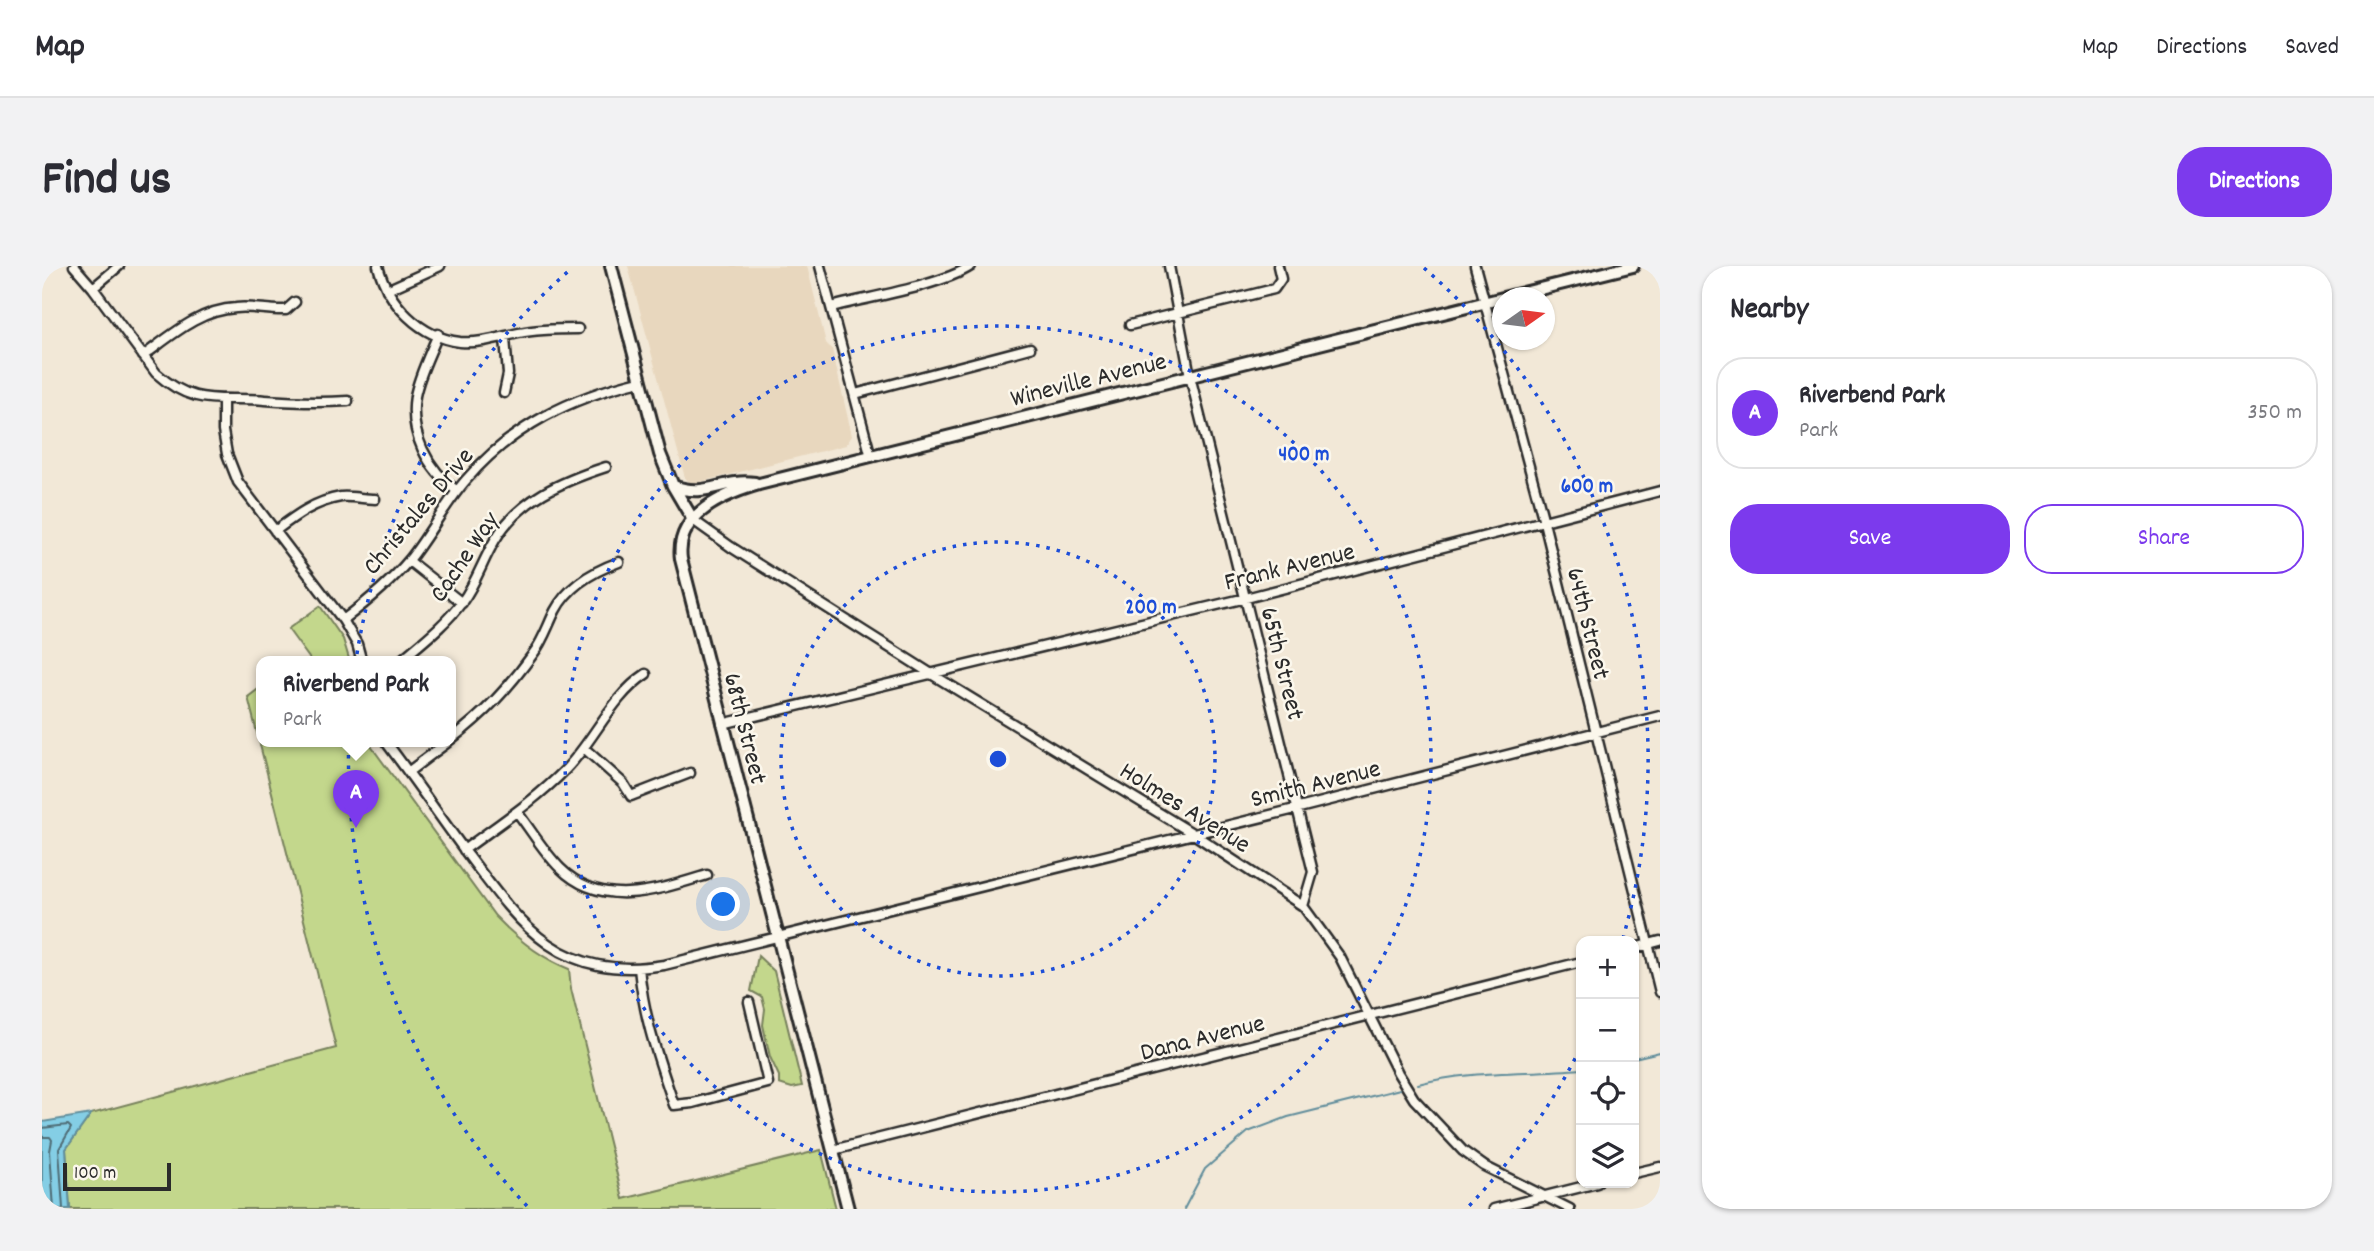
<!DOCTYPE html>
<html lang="en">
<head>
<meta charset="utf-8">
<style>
  :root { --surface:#fff; --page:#f2f2f3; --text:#2b2b33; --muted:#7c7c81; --line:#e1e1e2; --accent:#7c3aed }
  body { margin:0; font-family:Dekko,sans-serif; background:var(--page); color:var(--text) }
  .controls { position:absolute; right:21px; bottom:21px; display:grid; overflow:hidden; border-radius:14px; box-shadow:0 2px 5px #0004 }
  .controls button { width:63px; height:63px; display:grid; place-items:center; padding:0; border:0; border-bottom:2px solid var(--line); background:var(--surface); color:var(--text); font:35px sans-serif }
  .compass { position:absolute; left:1450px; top:21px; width:63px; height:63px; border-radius:50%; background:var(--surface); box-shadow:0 2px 5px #0004; rotate:76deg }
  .scale { position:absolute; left:21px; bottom:18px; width:108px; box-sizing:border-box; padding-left:7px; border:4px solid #2b2b2b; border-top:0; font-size:19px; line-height:24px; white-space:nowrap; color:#2b2b2b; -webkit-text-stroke:5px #fbf7ec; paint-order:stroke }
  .you { position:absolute; left:682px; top:639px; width:24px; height:24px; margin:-18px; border:5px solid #fff; border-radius:50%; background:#1a73e8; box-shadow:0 0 0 10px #1a73e833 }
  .badge { display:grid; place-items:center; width:46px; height:46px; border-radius:50%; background:var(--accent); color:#fff; font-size:23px; font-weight:700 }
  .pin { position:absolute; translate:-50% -58px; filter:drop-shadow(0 2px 4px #0008) }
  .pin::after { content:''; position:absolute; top:37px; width:24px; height:21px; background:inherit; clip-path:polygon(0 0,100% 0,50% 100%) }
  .popup { position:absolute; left:214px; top:390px; width:200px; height:91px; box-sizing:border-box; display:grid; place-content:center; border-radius:14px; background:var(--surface); filter:drop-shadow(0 2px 5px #0005); font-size:23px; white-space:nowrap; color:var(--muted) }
  .popup b { font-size:26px; color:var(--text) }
  .popup::after { content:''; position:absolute; left:50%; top:100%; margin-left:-14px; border:14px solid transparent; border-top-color:var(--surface) }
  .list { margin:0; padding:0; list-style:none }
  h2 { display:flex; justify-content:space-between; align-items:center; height:91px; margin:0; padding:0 28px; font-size:30px }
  h2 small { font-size:23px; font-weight:400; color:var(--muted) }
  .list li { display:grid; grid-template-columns:46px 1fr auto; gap:21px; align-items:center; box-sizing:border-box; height:112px; margin:0 14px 14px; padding:0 14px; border:2px solid var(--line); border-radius:28px }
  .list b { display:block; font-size:26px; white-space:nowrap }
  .list p { margin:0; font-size:23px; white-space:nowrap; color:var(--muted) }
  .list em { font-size:23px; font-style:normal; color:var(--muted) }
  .actions { display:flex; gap:14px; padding:21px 28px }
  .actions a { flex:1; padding:16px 0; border:2px solid var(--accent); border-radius:28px; text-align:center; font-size:24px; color:var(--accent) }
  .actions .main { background:var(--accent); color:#fff }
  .icon { flex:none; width:38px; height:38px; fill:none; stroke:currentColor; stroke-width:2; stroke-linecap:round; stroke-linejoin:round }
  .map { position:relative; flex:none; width:1618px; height:943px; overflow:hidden; border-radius:28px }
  header { display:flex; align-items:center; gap:42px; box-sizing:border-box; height:98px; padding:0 35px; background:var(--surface); border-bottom:2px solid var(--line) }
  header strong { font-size:33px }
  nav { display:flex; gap:38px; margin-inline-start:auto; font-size:24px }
  .intro { display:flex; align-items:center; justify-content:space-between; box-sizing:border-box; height:168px; padding:0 42px }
  h1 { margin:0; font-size:49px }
  .button { padding:18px 32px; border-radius:28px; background:var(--accent); color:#fff; font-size:24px; font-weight:700 }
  main { display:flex; gap:42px; padding:0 42px }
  aside { flex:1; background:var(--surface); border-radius:28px; box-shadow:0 2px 5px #0004 }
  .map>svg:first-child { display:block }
  .built { fill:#e8d7be }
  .green { fill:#c3d78c; stroke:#77815c; stroke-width:2 }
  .water { fill:#84cee5; stroke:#608d9b; stroke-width:2 }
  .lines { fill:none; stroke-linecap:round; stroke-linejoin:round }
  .shore { stroke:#4f6c75; stroke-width:2 }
  .stream { stroke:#608d9b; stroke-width:2 }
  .street-casing { stroke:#2b2b2b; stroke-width:13 }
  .secondary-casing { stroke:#2b2b2b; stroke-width:16 }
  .street { stroke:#fbf7ec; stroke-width:8 }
  .secondary { stroke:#fbf7ec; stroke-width:10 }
  .ring { fill:none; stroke:#1d4ed8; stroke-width:3.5; stroke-dasharray:3.5 7 }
  .labels { text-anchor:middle; stroke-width:5; stroke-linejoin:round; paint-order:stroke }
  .street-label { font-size:26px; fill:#2b2b2b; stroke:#fbf7ec }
  .centre { fill:#1d4ed8; stroke:#fbf7ec; stroke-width:3.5 }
  .ring-label { font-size:21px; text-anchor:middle; font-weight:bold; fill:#1d4ed8; stroke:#fbf7ec; stroke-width:5; stroke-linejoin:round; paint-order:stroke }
</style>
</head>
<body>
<header>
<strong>Map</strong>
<nav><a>Map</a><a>Directions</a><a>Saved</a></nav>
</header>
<div class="intro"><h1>Find us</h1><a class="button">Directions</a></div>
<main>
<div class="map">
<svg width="1618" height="943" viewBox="0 0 1618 943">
  <rect width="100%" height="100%" fill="#f2e8d7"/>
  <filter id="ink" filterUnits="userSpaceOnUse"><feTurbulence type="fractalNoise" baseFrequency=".0143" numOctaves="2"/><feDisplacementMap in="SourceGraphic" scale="14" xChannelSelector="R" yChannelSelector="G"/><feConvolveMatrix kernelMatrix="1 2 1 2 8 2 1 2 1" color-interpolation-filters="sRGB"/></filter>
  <g filter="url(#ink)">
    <!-- built -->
    <path class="built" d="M586 0H765L784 77 790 83 810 170 804 179 650 218 643 212Z"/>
    <!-- green -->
    <path class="green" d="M278 340 301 373 308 396H270L246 363Z
      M219 421V476H326L453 650C474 672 499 692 527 703L529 723 581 933 779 884 794 943H28L24 883 49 848 294 782 206 431Z
      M716 690 732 705 760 820 750 822 737 818V810L728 791 721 759 723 743 720 731 709 725Z"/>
    <!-- water -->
    <path class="water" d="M49 848 24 883 28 943H0V856Z"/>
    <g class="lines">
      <!-- shore -->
      <path class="shore" d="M0 862 26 859 29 862 17 883 21 943
        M0 871H8L10 874 8 885 12 943"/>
      <!-- stream -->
      <path class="stream" d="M1592 792 1618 786
        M1376 818C1430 804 1484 808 1539 803
        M1142 943 1163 903 1206 866 1246 851 1358 823"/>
      <defs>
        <path id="street" d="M32 0 51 22 114 107C153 142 177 130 223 134 251 136 277 137 306 135
          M336 0C346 38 378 71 418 76 438 78 458 71 477 67 496 63 516 63 536 63
          M778 0 829 191
          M1127 0 1148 110 1271 606 1261 640
          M1433 0 1502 256 1618 726
          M51 22 77 0
          M345 24 398 0
          M789 41C827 31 898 20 929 0
          M1088 59 1232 23 1239 13 1236 0
          M396 68C388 88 377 109 373 130 367 167 385 203 415 225
          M101 90C130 69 157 44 194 42 210 40 227 45 244 44L253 36
          M462 127 466 108 463 72
          M813 128 988 82
          M181 134V165L185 188 196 216 301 354 315 378 320 396
          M651 254 689 281 891 409 1150 567 1261 640 1298 691 1356 807 1372 833 1421 885 1442 900 1528 943
          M233 265C253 250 273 235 299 231 309 230 322 233 333 233
          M367 295 420 337
          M301 354C325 336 349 316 368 293 388 268 403 238 424 214 470 160 530 131 598 115
          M357 396C379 377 403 359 420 336 434 317 441 294 453 274 477 233 521 215 564 201
          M680 458 1204 332 1618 225
          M408 474C442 448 466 423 491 388 501 375 506 359 513 345 526 320 552 305 577 296
          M344 476C372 513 398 551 426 589 481 663 519 715 622 699L1257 542 1618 450
          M542 482 581 517 589 530 648 507
          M366 506 406 476
          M475 546C489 564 501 585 518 602 560 644 616 624 665 609
          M422 584C457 558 494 534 524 503 553 473 569 431 604 408
          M1592 682 1618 675
          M597 702C602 754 616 791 632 839L651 837 726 817 707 736
          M791 884 1539 696
          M1592 907 1618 901
          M1452 943 1555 917"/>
        <path id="secondary" d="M569 0 618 188 631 220 651 254
          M1461 32 1591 0
          M631 220C666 233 680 212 713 217
          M806 943 639 293C633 249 682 228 717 218L1461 32"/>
      </defs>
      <!-- street casing -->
      <use href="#street" class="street-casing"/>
      <!-- secondary casing -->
      <use href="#secondary" class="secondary-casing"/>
      <!-- street -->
      <use href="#street" class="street"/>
      <!-- secondary -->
      <use href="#secondary" class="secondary"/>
    </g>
  </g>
  <!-- distance rings -->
  <g class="ring">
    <circle cx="956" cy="493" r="217"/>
    <circle cx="956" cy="493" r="433"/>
    <path d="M1538 783A650 650 0 0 1 1427 940M485 940A650 650 0 0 1 530 2M1382 2A650 650 0 0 1 1581 672"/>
  </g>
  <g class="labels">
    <!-- street labels -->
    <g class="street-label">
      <text transform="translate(1046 112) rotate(-14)" y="9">Wineville Avenue</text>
      <text transform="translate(375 244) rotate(-50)" y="9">Christales Drive</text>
      <text transform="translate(421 290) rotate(-56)" y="9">Cache Way</text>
      <text transform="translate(1247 299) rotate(-14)" y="9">Frank Avenue</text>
      <text transform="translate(1548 357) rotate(76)" y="9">64th Street</text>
      <text transform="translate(1242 397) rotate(76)" y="9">65th Street</text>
      <text transform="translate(705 462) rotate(76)" y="9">68th Street</text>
      <text transform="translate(1273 516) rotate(-14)" y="9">Smith Avenue</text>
      <text transform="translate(1144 540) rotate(32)" y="9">Holmes Avenue</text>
      <text transform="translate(1160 770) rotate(-14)" y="9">Dana Avenue</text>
    </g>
  </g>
  <circle cx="956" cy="493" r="10" class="centre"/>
  <g class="ring-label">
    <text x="1262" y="194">400 m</text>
    <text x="1545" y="226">600 m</text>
    <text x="1109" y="347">200 m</text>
  </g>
</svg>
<div class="controls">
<button>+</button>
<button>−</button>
<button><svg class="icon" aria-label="locate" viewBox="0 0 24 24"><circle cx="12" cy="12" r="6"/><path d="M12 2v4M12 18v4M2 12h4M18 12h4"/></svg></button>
<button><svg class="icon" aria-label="layers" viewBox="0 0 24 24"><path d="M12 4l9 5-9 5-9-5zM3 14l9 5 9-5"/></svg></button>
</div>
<svg class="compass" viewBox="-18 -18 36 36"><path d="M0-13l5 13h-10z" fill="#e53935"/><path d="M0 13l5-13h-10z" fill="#7c7c81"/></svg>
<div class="scale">100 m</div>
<div class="you"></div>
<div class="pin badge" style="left:314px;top:562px">A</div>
<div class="popup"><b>Riverbend Park</b>Park</div>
</div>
<aside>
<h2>Nearby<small></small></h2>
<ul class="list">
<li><span class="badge">A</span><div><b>Riverbend Park</b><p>Park</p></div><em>350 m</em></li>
</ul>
<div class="actions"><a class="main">Save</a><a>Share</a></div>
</aside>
</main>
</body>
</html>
